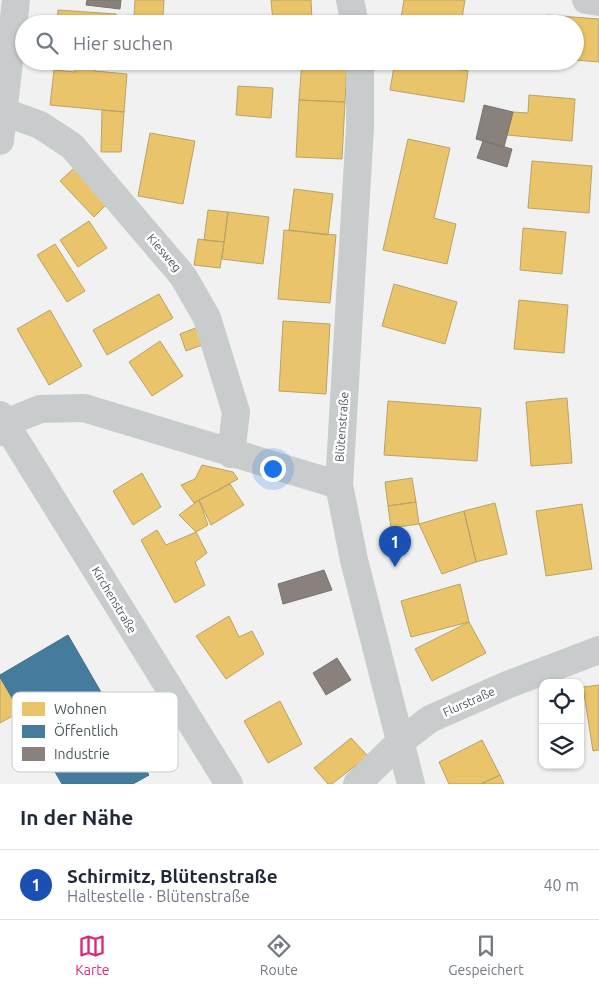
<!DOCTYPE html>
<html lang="de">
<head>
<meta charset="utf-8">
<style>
  :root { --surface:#fff; --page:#f6f6f7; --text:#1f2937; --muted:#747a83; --line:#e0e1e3; --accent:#db2777 }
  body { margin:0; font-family:Ubuntu,sans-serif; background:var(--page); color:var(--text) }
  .controls { position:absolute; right:15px; bottom:15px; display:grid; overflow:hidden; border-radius:10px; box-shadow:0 1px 4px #0004 }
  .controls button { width:45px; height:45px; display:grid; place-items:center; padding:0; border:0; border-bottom:1px solid var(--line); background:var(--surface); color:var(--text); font:25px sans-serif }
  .you { position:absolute; left:272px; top:468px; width:18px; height:18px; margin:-12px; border:4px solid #fff; border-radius:50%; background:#1a73e8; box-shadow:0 0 0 8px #1a73e833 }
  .badge { display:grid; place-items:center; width:32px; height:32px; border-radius:50%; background:var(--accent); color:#fff; font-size:16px; font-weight:700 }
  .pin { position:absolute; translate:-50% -41px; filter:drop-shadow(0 1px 2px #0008) }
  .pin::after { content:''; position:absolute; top:26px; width:18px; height:15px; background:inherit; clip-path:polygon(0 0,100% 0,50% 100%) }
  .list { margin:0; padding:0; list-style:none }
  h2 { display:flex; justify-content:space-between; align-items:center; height:65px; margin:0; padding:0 20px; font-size:21px }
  h2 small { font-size:16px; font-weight:400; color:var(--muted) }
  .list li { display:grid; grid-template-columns:32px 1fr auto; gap:15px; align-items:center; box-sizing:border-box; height:70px; padding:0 20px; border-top:1px solid var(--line) }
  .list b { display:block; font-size:19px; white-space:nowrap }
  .list p { margin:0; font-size:16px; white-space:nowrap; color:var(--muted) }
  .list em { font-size:16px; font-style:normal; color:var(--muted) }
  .icon { flex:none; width:28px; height:28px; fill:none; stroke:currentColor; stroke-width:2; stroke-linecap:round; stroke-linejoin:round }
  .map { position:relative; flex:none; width:599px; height:784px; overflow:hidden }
  .search { position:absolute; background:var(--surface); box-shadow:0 1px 4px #0004; left:15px; right:15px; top:15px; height:55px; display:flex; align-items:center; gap:12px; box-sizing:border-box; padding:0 18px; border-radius:28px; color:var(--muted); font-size:19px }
  .sheet { height:135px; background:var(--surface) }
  nav { display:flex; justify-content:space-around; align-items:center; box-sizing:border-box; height:70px; border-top:1px solid var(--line); background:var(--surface); font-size:14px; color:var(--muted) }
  nav a { display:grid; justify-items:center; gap:2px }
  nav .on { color:var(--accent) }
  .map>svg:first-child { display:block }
  .homes { fill:#e9c46a; stroke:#b9a366 }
  .public { fill:#457b9d; stroke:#467089 }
  .industry { fill:#8a817c; stroke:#767472 }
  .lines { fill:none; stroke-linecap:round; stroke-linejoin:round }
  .street { stroke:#c8cccc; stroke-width:28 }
  .labels { text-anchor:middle; stroke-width:5; stroke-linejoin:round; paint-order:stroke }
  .street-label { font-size:12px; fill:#49575b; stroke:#fff }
  .key { fill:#fff; stroke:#c8cdce; stroke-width:1 }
  .key-label { font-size:14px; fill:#49575b }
</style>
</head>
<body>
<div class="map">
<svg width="599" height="784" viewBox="0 0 599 784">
  <rect width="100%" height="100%" fill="#f1f1f1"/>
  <!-- homes -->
  <path class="homes" d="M135 0H164L163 18 134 16Z
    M271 0H311L312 19 273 22Z
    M404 0H465L461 24H400Z
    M58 10 116 14 115 24H57Z
    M547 15 599 19V62L575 60V24H547Z
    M76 61H96L95 71 127 74 124 112 50 105 54 70 75 72Z
    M243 61H272V67L243 66Z
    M302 61H347L345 102 299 100Z
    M395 61H438L437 66 468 71 464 102 390 90Z
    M238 86 273 88 271 118 236 115Z
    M529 95 575 99 572 141 507 135 513 112 528 113Z
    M299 100 345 102 342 159 296 157Z
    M102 110 124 112 121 152H101Z
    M150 133 195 141 183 204 138 196Z
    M408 139 450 148 434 218 456 224 447 264 383 250Z
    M532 161 592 166 589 213 528 208Z
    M75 167 108 203 94 217 60 181Z
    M294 189 333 194 328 235 289 230Z
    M208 210 228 212 224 242 204 240Z
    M228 212 269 217 263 264 222 259Z
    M89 221 107 248 78 267 60 240Z
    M523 228 566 232 562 274 520 270Z
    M284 230 336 235 330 303 278 299Z
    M198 239 224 242 220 268 194 265Z
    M55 244 85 291 67 302 37 255Z
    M394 284 457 302 445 344 382 326Z
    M159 294 173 318 107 355 93 330Z
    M519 300 568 305 564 353 514 349Z
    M50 310 82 366 49 385 17 329Z
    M283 321 330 324 326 394 279 391Z
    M198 327 205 344 186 351 180 334Z
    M160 341 183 376 152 396 129 362Z
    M567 398 572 463 531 466 526 402Z
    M388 401 481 408 477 461 384 455Z
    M202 465 233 472 238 479 194 503 181 485 195 479Z
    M142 473 161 507 133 525 113 491Z
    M412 478 416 502 388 506 385 482Z
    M230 484 244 505 211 525 199 500Z
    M199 500 208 525 196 532 179 515Z
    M416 502 419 524 391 528 388 506Z
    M495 503 507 554 476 562 464 511Z
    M582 504 592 569 546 576 536 511Z
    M464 511 476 562 442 574 419 524Z
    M157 530 166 545 196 532 207 553 195 562 205 585 175 603 141 540Z
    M460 584 469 622 411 637 401 601Z
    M229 616 239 637 252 631 264 654 226 679 196 636Z
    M469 622 486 653 432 681 415 649Z
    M0 677 20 712 0 723Z
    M599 685V750L593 751 583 687Z
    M280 701 302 744 268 763 244 721Z
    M351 738 368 756 332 784H328L314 768Z
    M482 740 500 775 481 784H449L439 762Z
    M500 775 504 784H481Z"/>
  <!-- public -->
  <path class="public" d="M68 635 149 775 133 784H62L0 677V675Z"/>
  <!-- industry -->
  <path class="industry" d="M87 0H121L120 9 86 5Z
    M465 61H512L510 69Z
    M484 105 513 112 504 147 476 139Z
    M483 141 512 149 507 167 477 158Z
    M324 570 332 590 283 604 278 584Z
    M337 658 351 680 326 695 313 673Z"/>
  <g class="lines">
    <!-- street -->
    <path class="street" d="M350 0 355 24
      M586 0 599 2
      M360 61V127L339 485 354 560 411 784
      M4 112 40 125 72 146 183 276 207 318 236 412 231 454
      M0 141 16 0
      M0 415 229 784
      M0 432 6 423 40 409 84 408 339 485
      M357 784 400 742 430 719 507 685 599 650"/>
  </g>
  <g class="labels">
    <!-- street labels -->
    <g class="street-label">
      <text transform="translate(164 253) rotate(49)" y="4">Kiesweg</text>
      <text transform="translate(342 427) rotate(-86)" y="4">Blütenstraße</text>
      <text transform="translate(114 600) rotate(59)" y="4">Kirchenstraße</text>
      <text transform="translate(469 702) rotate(-24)" y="4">Flurstraße</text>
    </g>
  </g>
  <!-- legend -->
  <rect x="12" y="692" width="166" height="80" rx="8" class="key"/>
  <rect x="22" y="702" width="23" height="14" fill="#e9c46a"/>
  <rect x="22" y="725" width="23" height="13" fill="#457b9d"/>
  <rect x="22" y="747" width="23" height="14" fill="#8a817c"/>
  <g class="key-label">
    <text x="54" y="714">Wohnen</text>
    <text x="54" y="736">Öffentlich</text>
    <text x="54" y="759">Industrie</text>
  </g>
</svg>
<div class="controls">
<button><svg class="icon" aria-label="locate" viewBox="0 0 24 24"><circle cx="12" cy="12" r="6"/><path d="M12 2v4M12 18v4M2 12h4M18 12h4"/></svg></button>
<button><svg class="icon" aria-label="layers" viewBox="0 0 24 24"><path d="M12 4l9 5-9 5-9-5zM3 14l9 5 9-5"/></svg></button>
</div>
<div class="you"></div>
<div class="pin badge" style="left:395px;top:567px;background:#1a4fb4">1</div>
<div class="search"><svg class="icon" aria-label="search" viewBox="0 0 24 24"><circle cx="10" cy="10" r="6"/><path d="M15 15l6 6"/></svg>Hier suchen</div>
</div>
<section class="sheet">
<h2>In der Nähe<small></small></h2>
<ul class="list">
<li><span class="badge" style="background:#1a4fb4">1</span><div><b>Schirmitz, Blütenstraße</b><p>Haltestelle · Blütenstraße</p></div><em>40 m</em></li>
</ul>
</section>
<nav>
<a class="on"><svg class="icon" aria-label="map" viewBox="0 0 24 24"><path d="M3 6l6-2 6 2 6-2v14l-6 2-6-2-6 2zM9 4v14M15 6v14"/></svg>Karte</a>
<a><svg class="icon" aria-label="directions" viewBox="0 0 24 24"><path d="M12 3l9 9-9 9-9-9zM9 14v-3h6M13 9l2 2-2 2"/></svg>Route</a>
<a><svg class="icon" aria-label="saved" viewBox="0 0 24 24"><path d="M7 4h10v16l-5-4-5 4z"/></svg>Gespeichert</a>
</nav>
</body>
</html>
